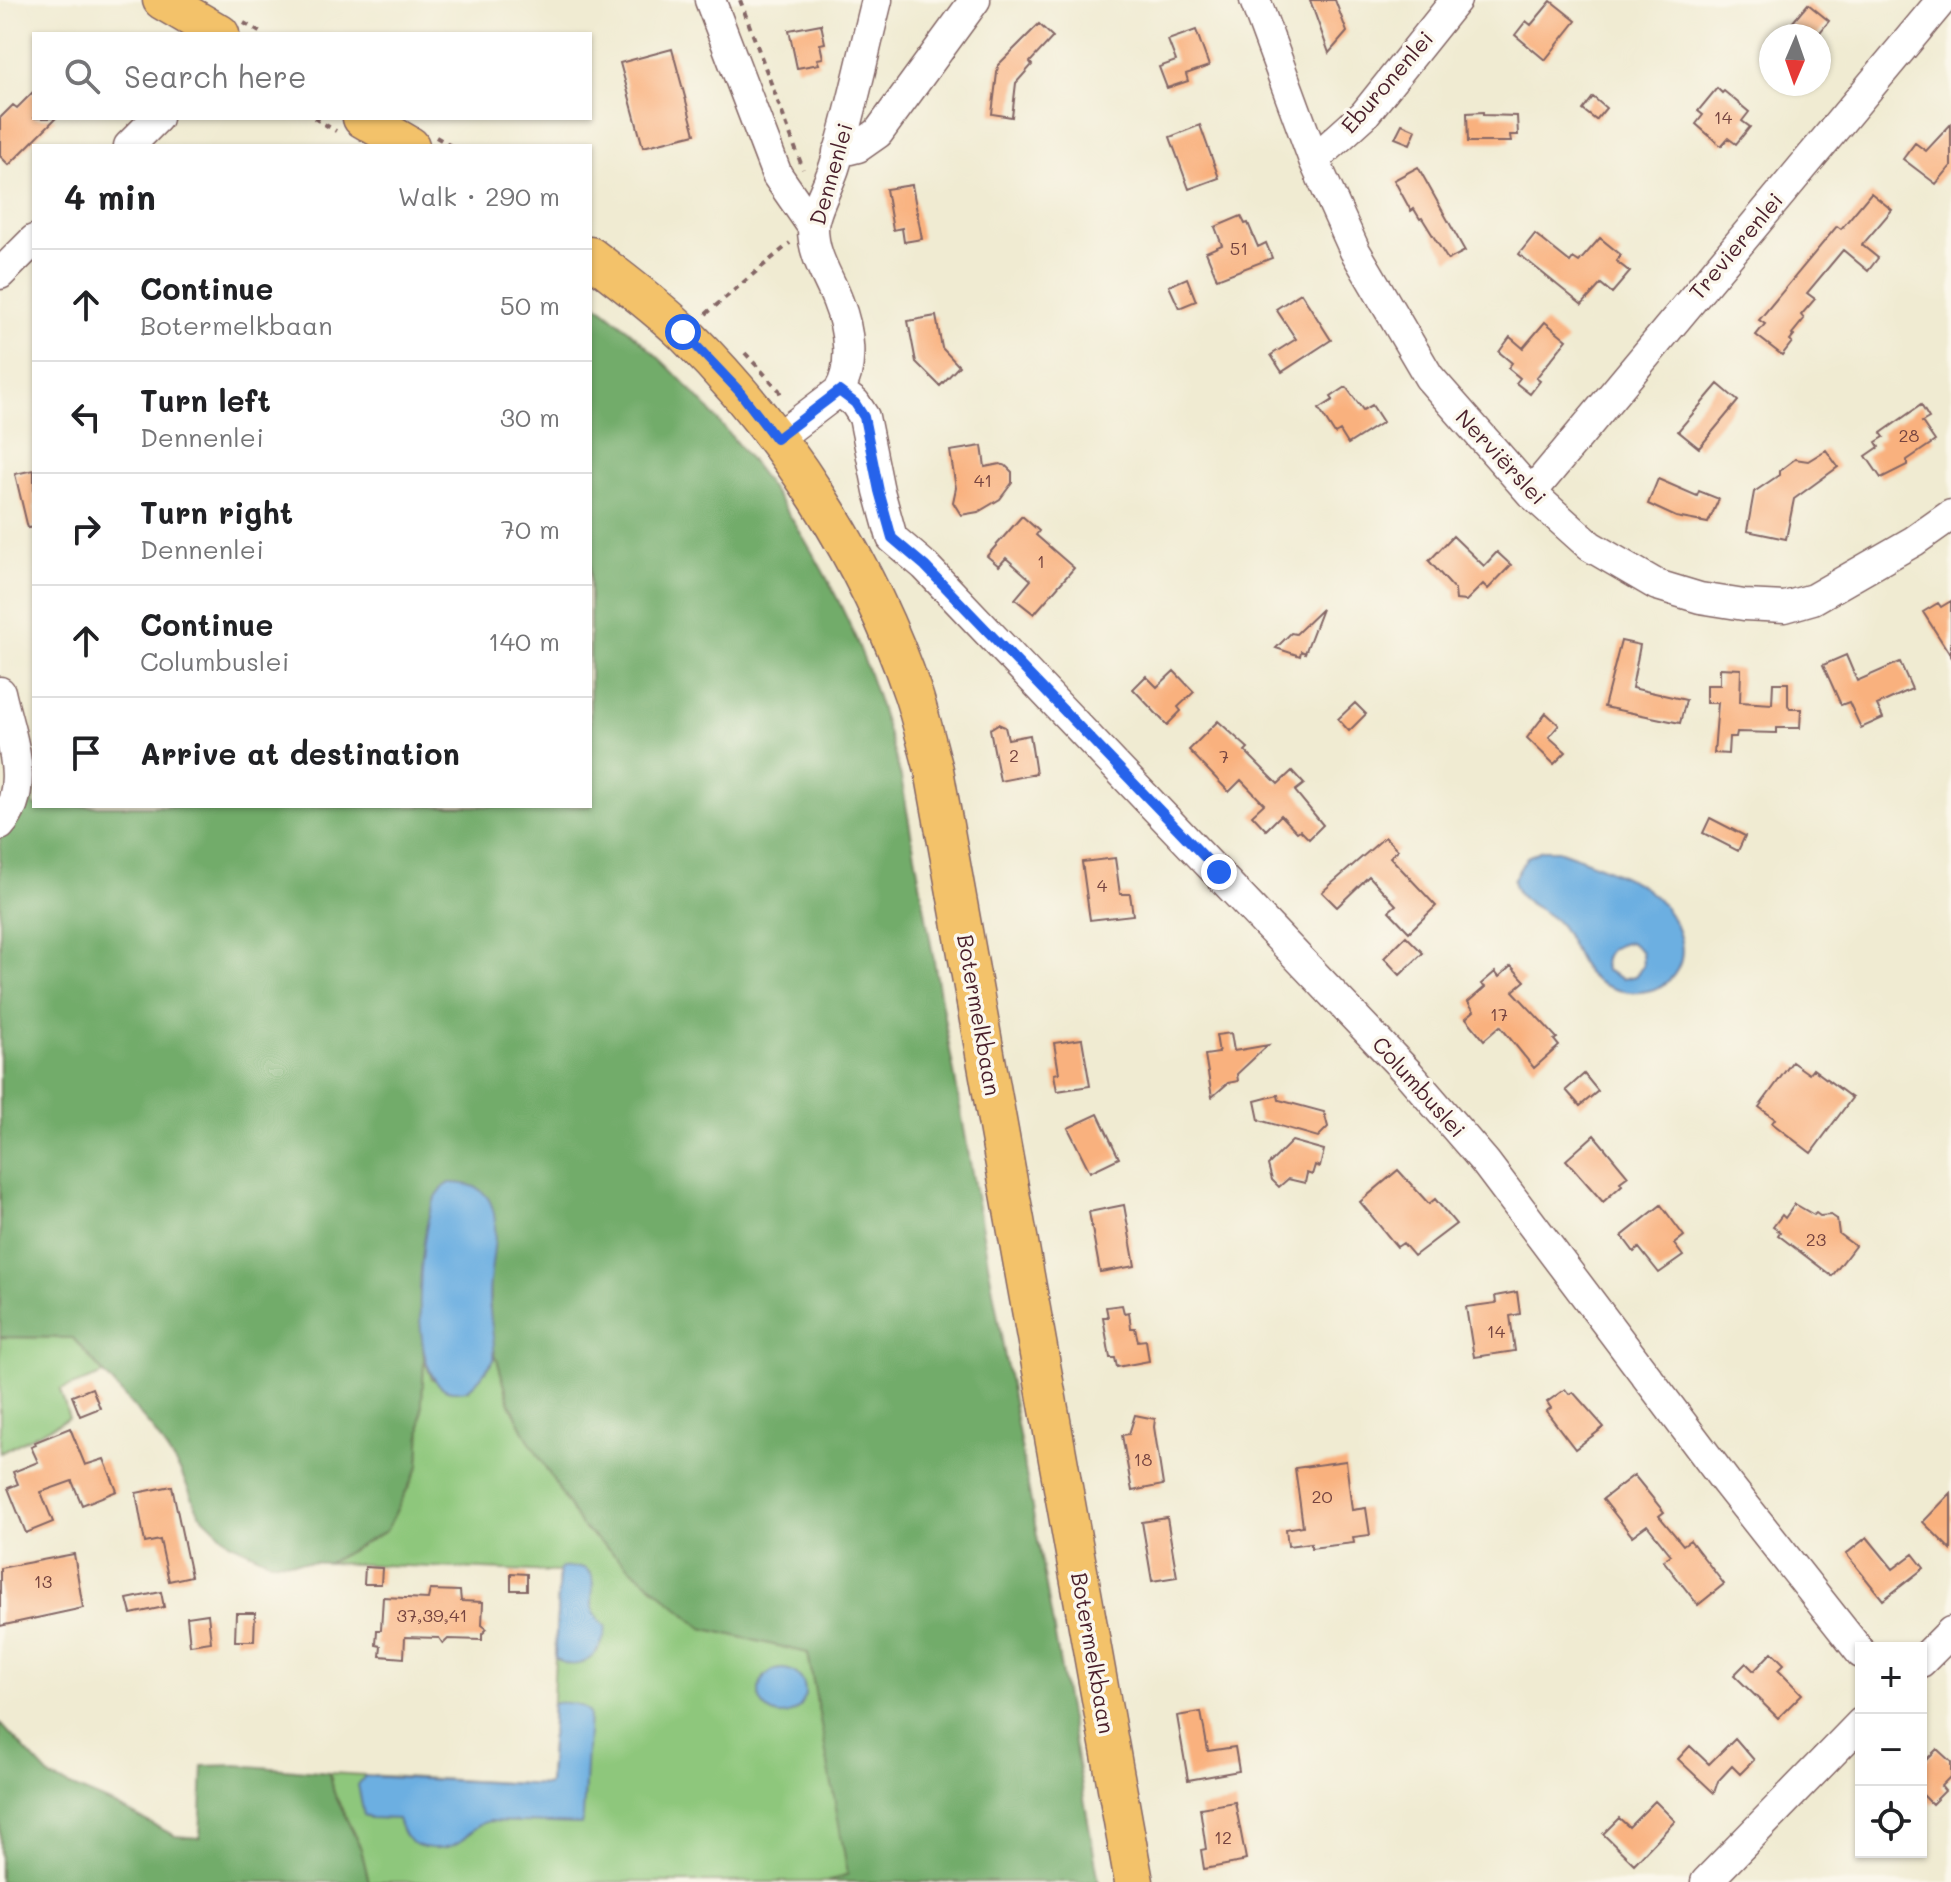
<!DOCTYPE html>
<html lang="en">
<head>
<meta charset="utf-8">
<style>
  :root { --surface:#fff; --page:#f2f2f2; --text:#202124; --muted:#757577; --line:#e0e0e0 }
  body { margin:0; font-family:Mali,sans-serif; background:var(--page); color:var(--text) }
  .controls { position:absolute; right:24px; bottom:24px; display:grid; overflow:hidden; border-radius:0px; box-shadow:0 2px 6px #0004 }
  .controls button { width:72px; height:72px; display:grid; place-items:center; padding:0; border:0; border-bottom:2px solid var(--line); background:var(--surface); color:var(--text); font:40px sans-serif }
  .compass { position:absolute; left:1759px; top:24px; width:72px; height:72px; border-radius:50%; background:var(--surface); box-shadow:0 2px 6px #0004; rotate:182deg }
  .stop { position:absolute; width:24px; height:24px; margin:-18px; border:6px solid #2563eb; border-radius:50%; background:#fff }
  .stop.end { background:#2563eb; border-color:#fff; box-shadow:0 2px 8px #0008 }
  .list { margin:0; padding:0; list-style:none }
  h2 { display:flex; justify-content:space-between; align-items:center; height:104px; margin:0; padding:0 32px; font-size:34px }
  h2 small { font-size:26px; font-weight:400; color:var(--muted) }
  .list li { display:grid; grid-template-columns:52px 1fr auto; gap:24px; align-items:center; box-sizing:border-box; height:112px; padding:0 32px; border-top:2px solid var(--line) }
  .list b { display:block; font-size:30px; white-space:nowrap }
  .list p { margin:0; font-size:26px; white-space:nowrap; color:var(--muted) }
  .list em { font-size:26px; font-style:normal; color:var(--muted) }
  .icon { flex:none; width:44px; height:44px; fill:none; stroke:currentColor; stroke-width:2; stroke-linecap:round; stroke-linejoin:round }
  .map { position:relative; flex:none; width:1951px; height:1882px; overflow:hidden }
  .search { position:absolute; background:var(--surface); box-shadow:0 2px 6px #0004; left:32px; top:32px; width:560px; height:88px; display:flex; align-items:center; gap:20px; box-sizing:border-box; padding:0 28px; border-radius:0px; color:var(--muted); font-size:30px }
  .panel { position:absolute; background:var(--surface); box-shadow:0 2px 6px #0004; left:32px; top:144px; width:560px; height:664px; border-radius:0px }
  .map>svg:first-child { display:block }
  .green { fill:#8ec77b; stroke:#6c7353; stroke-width:2 }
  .forest { fill:#72ac6b; stroke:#5e664b; stroke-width:2 }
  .water { fill:#6cafe1; stroke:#5b6786; stroke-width:2; fill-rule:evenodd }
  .building { fill:#f9b17e }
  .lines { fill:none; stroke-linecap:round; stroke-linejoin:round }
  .minor-casing { stroke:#846665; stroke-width:33 }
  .major-casing { stroke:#846665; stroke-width:41 }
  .path { stroke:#846665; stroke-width:4; stroke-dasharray:6 6; stroke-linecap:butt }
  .minor { stroke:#fff; stroke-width:30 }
  .major { stroke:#f3c26a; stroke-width:38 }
  .route { stroke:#2563eb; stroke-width:10 }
  .labels { text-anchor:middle; stroke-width:7; stroke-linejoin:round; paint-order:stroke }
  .number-label { font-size:18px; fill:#764440 }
  .street-label { font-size:22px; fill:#4a1f2b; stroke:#fbf7ec }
</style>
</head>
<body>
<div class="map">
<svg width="1951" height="1882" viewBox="0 0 1951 1882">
  <rect width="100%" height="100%" fill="#fbf7ec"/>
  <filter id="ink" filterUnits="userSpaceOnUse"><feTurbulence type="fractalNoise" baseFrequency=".0125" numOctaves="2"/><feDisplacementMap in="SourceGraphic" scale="16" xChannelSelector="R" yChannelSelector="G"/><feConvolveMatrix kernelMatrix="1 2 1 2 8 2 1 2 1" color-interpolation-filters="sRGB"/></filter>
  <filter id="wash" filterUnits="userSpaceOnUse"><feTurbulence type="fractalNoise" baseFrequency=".006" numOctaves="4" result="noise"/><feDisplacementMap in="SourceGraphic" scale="32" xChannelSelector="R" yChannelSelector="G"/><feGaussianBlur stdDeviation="1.8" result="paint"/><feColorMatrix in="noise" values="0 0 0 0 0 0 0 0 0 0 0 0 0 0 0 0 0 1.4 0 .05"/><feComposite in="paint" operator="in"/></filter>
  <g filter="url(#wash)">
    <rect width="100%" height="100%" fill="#f0ebd2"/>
    <!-- green -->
    <path class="green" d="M0 1337 73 1338 104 1374 60 1390 69 1418 0 1453Z
      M495 1352 510 1404 527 1437 702 1628 808 1653 849 1874 827 1882H369L361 1849 334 1793 330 1773 546 1785 549 1783 559 1572 328 1563 386 1531 419 1466 424 1359 432 1379 468 1390 494 1360Z"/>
    <!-- forest -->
    <path class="forest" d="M590 299C701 383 801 510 856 639 874 684 888 730 901 777L1099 1882H827L848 1874 808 1653 702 1628 581 1526 527 1437 510 1403 491 1339 489 1276 495 1232 427 1230 420 1306 424 1359 419 1466 386 1531 328 1563 270 1561 229 1542 199 1513 181 1472 151 1427 73 1338 0 1337V813L34 785V806H590Z
      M0 1723 51 1778 115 1805 175 1836 200 1838 203 1766 237 1765 330 1773 334 1793 361 1849 369 1882H0Z"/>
    <!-- water -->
    <path class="water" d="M1542 850H1558C1581 858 1628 876 1647 890 1669 906 1692 943 1677 970 1660 1001 1613 996 1590 976 1578 966 1571 938 1559 924 1543 906 1517 905 1513 880L1527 857ZM1630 942 1642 952 1643 966 1635 976 1622 979 1605 970C1601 951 1614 945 1630 942Z
      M450 1183C518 1181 489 1254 489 1297 489 1316 496 1345 494 1360 486 1369 479 1382 469 1388 464 1392 458 1391 452 1391 405 1386 419 1231 434 1201 438 1192 442 1187 450 1183Z
      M580 1567C602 1572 588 1595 593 1610 595 1616 601 1622 606 1627 604 1653 580 1676 555 1658L559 1571 562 1568Z
      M759 1692a23 23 0 1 1 46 0a23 23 0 1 1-46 0Z
      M553 1703C565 1702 583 1702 589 1714L583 1817 581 1824 490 1821C473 1825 473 1833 459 1842 445 1851 417 1851 406 1837 402 1832 400 1825 398 1819L370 1818 364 1815 358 1785 365 1776 547 1785 549 1783Z"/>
    <g id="blocks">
      <!-- building -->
      <path class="building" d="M1310 0H1335L1347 32 1329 53Z
        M1551 1 1576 21 1545 60 1515 35 1526 21 1531 25Z
        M1808 4 1829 21 1817 36H1781Z
        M821 24 825 43 820 44 823 58 817 59 819 64 797 68 789 30Z
        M1039 24 1053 37 1030 62 1032 65 1016 83 1012 117 992 114 998 65Z
        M1196 30 1209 66 1186 74 1188 81 1167 88 1159 67 1176 61 1168 40Z
        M672 49 695 134 643 147 620 63Z
        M1717 88 1722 93 1724 91 1749 112 1742 121 1750 127 1736 144 1728 138 1721 146 1696 124 1703 115 1698 111Z
        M34 91V118H56L9 165 0 156V118L13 105 17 108Z
        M1593 97 1606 108 1596 120 1583 110Z
        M1483 112V115L1517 116 1518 135H1510L1511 142H1468L1467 113Z
        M1402 124 1416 130 1410 144 1395 138Z
        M1951 124V166L1936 184 1903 159 1915 143 1926 151Z
        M1200 125 1219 178 1189 189 1170 137Z
        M1418 167 1465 251 1448 260 1422 218 1420 219 1414 209 1411 211 1394 180Z
        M912 185 922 239 904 242 902 228 893 230 886 189Z
        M1871 193 1892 210 1862 245 1878 258 1868 271 1843 250 1807 293 1815 299 1801 315 1804 319 1792 334 1794 335 1790 340 1792 342 1782 355 1756 335 1765 324 1759 320 1837 226 1841 229Z
        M1241 216 1245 224 1248 223 1258 247 1266 243 1272 258 1217 279 1206 252 1222 245 1215 227Z
        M1535 234 1570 262 1573 258 1579 262 1600 238 1621 255 1616 261 1630 272 1612 293 1601 284 1582 305 1519 254Z
        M1187 278 1196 301 1179 308 1169 286Z
        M1301 293 1331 340 1282 372 1271 355 1296 339 1276 309Z
        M936 316 942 348 959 366 940 386 916 362 908 321Z
        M1545 322 1567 340 1536 378 1540 381 1530 394 1516 383 1520 378 1508 368 1512 363 1499 352 1510 337 1523 348Z
        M1718 384 1738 401 1699 448 1678 431Z
        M1346 387 1363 410 1372 405 1383 422 1348 444 1340 431 1335 434 1319 409 1333 400 1331 397Z
        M1921 405 1929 418 1922 422 1935 441 1907 460V465L1881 478 1866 456 1879 447 1876 442 1884 437 1881 433Z
        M982 446 985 467 1000 464 1006 466 1012 472V483L1000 499 978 512 961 515 953 502 956 488 950 451Z
        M1826 450 1838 467 1794 499 1786 539 1747 531 1754 492 1779 475V471L1795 459 1808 461Z
        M34 470V527L28 528 15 474Z
        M1658 479 1697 496 1699 491 1719 499 1708 523 1676 517 1648 504Z
        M1022 516 1039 531 1036 535 1074 568 1034 614 1015 599 1031 580 1006 558 999 566 987 556Z
        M1453 536 1484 566 1497 552 1511 565 1488 589 1483 584 1466 601 1456 600 1455 590 1429 561Z
        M1951 601V656L1923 612 1938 603 1941 607Z
        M1322 609 1305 653 1301 651 1300 656 1276 648 1291 633 1296 634Z
        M1621 641 1640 645 1632 688 1686 700 1680 723 1604 707Z
        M1846 655 1857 681 1900 662 1912 689 1877 705 1883 718 1861 728 1849 702 1841 705 1823 665Z
        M1720 668 1741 669 1740 702 1772 704 1773 683H1788V705L1790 709H1801L1800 728H1777V733L1737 732 1736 737H1729L1728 754 1714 753 1718 703H1706V685H1720Z
        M1174 671 1194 692 1178 707 1181 711 1167 725 1133 689 1146 676 1157 687Z
        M1355 703 1366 714 1349 731 1338 719Z
        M1546 713 1559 725 1549 737 1566 752 1554 764 1527 738Z
        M1218 721 1248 748 1245 751 1278 784 1292 771 1304 784 1295 791 1323 825 1309 839 1300 830 1297 832 1281 815 1266 830 1252 815 1264 804 1241 780 1229 792 1189 750Z
        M998 724 1005 727 1008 739 1030 735 1036 774 1000 781 990 729Z
        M1710 818 1745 836 1738 851 1703 833Z
        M1385 837 1398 850 1390 857 1436 906 1409 932 1389 911 1396 905 1369 876 1337 907 1322 892Z
        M1115 858 1120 894H1130L1133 915 1090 920 1082 862Z
        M1406 936 1423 953 1400 975 1384 958Z
        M1511 966 1525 981 1513 991 1557 1038 1554 1040 1559 1046 1534 1068 1500 1026 1484 1040 1466 1018 1474 1011 1468 1002 1485 987 1481 984 1495 972 1499 977Z
        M1231 1033 1234 1051 1268 1045 1237 1074 1238 1081 1228 1083 1212 1097 1205 1055 1219 1053 1216 1035Z
        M1082 1039 1090 1086 1057 1091 1054 1074 1059 1073 1054 1043Z
        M1792 1062 1809 1074 1813 1069 1852 1098 1811 1153 1772 1123 1775 1119 1759 1107Z
        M1584 1074 1598 1091 1580 1106 1566 1090Z
        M1278 1095 1279 1100 1324 1112 1328 1127 1318 1137 1259 1120 1255 1101Z
        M1098 1114 1119 1158 1090 1172 1068 1128Z
        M1594 1135 1628 1176 1620 1182 1622 1185 1603 1202 1566 1160Z
        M1292 1141 1324 1150 1320 1167 1315 1165 1312 1175 1307 1173 1305 1183 1288 1179 1279 1187 1272 1180 1268 1165Z
        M1398 1170 1429 1204 1435 1199 1456 1224 1414 1256 1403 1243 1397 1247 1360 1202Z
        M1795 1204 1814 1215 1816 1213 1820 1216 1831 1215 1837 1219 1839 1234 1855 1246 1832 1276 1778 1235 1780 1232 1773 1227 1782 1215 1785 1218Z
        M1124 1205 1135 1266 1100 1272 1089 1212Z
        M1661 1205 1684 1236 1674 1244 1683 1256 1659 1273 1639 1248 1634 1252 1622 1236Z
        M1517 1292 1520 1314 1510 1316 1515 1351 1474 1357 1466 1307 1496 1303 1495 1296Z
        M1122 1305 1124 1313 1129 1312 1131 1328H1135L1138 1341 1146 1340 1149 1361 1117 1367 1115 1358H1110L1103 1317H1108L1106 1307Z
        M92 1388 100 1408 80 1416 72 1396Z
        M1565 1389 1569 1394 1573 1392 1604 1427 1575 1449 1546 1411 1551 1408 1547 1402Z
        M1135 1415 1155 1419 1154 1427 1163 1485 1132 1491 1122 1435 1129 1434Z
        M70 1428 85 1465 104 1459 117 1491 82 1505 72 1481 41 1492 53 1522 26 1533 8 1488 18 1484 13 1472 38 1462 31 1447 36 1445 35 1442Z
        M1346 1461 1352 1510 1366 1508 1370 1535 1353 1537 1354 1543 1311 1548V1543L1288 1546 1286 1529 1303 1526 1295 1468Z
        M1634 1475 1664 1512 1659 1516 1683 1545 1690 1540 1724 1584 1698 1605 1663 1560 1671 1555 1647 1525 1632 1536 1603 1499Z
        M172 1486 191 1576 169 1581 160 1540 145 1543 136 1493Z
        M1951 1493V1550L1923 1522Z
        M1167 1518 1177 1577 1152 1581 1142 1522Z
        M1867 1537 1893 1569 1913 1554 1924 1568 1883 1600 1846 1554Z
        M74 1554 83 1608 0 1626V1568Z
        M365 1567 382 1568 381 1584H364Z
        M511 1573 527 1574V1590H511Z
        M430 1590 460 1591 461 1601 483 1602 482 1625 487 1629 482 1634V1640L448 1639 443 1644 439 1638 405 1637 404 1658 380 1656 381 1646 376 1645 377 1630H381L383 1597 428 1599Z
        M161 1592 164 1607 131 1614 127 1599Z
        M236 1613H255L254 1641H235Z
        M208 1614 211 1642 190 1645 187 1617Z
        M1772 1652 1784 1664 1778 1670 1802 1694 1778 1718 1734 1675 1746 1663 1754 1671Z
        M1201 1712 1208 1751 1235 1747 1239 1771 1188 1780 1177 1716Z
        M1735 1738 1754 1760 1740 1774 1732 1766 1718 1781 1714 1793 1678 1759 1690 1746 1709 1764Z
        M1937 1749 1951 1762V1776L1941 1786 1945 1791 1932 1804 1921 1793V1765Z
        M1655 1801 1675 1821 1634 1864 1603 1834 1619 1818 1629 1827Z
        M1235 1802 1246 1859 1242 1860V1862L1204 1869 1201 1850 1206 1849 1200 1808Z"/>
    </g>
  </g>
  <g filter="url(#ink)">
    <use href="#blocks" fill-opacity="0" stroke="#846665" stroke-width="2"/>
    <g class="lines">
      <defs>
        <path id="minor" d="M710 0 777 175 813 227
          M1255 0 1314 160 1355 251 1429 377 1531 493 1590 546 1657 585 1700 598 1744 605 1785 607 1813 599 1914 541 1951 515
          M129 146 157 118
          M838 152 858 147 878 133 975 0
          M1314 160 1364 115 1456 0
          M0 274 34 240
          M839 391 855 403 864 417 879 491 892 538 925 566 1409 1074 1485 1162 1726 1482 1861 1653
          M776 439 839 391C854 366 849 329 838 302 829 277 813 257 813 228 813 211 830 183 835 165 852 111 863 55 877 0
          M1531 493 1942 0
          M0 692C9 734 33 788 0 825
          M1921 1662 1951 1632
          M1706 1882 1861 1723"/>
        <path id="major" d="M162 0 220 34
          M362 118 410 146
          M590 256C622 281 655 305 684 333 785 433 867 559 913 694 921 718 927 745 934 770L1134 1882"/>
      </defs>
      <!-- minor casing -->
      <use href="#minor" class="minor-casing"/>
      <!-- major casing -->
      <use href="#major" class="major-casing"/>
      <!-- path -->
      <path class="path" d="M740 0 803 169
        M244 23 263 34
        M314 118 336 131
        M436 137 451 146
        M706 314 790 243
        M745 353 779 390 782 398"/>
      <!-- minor -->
      <use href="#minor" class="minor"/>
      <!-- major -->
      <use href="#major" class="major"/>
    </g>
  </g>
  <g class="lines" filter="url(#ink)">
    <!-- route -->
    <path class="route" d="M683 332 739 391 776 439 839 391 855 403 864 417 879 491 892 538 925 566 1219 872"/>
  </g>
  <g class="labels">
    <!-- number labels -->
    <g class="number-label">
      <text x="1723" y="124">14</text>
      <text x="1239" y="255">51</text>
      <text x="1909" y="442">28</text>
      <text x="983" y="487">41</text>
      <text x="1041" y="568">1</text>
      <text x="1014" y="762">2</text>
      <text x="1224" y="763">7</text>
      <text x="1102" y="892">4</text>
      <text x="1499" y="1021">17</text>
      <text x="1816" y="1246">23</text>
      <text x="1496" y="1338">14</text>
      <text x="1143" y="1466">18</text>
      <text x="1322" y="1503">20</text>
      <text x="43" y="1588">13</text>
      <text x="432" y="1622">37,39,41</text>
      <text x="1223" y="1844">12</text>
    </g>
    <!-- street labels -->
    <g class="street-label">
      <text transform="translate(1387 82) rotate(-49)" y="8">Eburonenlei</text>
      <text transform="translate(831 174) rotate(-74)" y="8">Dennenlei</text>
      <text transform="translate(1736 246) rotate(-50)" y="8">Trevierenlei</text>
      <text transform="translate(1501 457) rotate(47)" y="8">Nerviërslei</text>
      <text transform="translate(979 1015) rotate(80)" y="8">Botermelkbaan</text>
      <text transform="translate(1419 1087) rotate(48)" y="8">Columbuslei</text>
      <text transform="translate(1093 1653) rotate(80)" y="8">Botermelkbaan</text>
    </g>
  </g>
</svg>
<div class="controls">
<button>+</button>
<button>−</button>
<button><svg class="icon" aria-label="locate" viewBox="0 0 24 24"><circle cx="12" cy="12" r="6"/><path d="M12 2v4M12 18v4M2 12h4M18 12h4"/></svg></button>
</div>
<svg class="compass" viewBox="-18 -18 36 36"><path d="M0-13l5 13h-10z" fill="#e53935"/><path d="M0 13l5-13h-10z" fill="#757577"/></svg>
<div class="stop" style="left:683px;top:332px"></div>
<div class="stop end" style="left:1219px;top:872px"></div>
<div class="search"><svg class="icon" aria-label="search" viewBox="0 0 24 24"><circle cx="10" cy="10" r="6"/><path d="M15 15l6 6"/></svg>Search here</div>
<section class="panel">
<h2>4 min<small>Walk · 290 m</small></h2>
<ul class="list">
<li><svg class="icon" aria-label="ahead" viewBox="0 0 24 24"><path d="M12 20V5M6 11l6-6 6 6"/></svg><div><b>Continue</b><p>Botermelkbaan</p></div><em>50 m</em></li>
<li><svg class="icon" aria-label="left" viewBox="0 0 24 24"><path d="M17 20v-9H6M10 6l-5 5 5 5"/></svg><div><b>Turn left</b><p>Dennenlei</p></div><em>30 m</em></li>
<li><svg class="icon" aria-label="right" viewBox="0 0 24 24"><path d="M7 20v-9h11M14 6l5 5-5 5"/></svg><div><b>Turn right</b><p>Dennenlei</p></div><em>70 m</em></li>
<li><svg class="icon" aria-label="ahead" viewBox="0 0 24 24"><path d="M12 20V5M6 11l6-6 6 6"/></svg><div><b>Continue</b><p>Columbuslei</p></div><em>140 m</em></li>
<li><svg class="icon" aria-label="arrive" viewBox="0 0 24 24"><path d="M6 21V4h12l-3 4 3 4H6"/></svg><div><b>Arrive at destination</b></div></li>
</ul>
</section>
</div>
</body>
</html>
